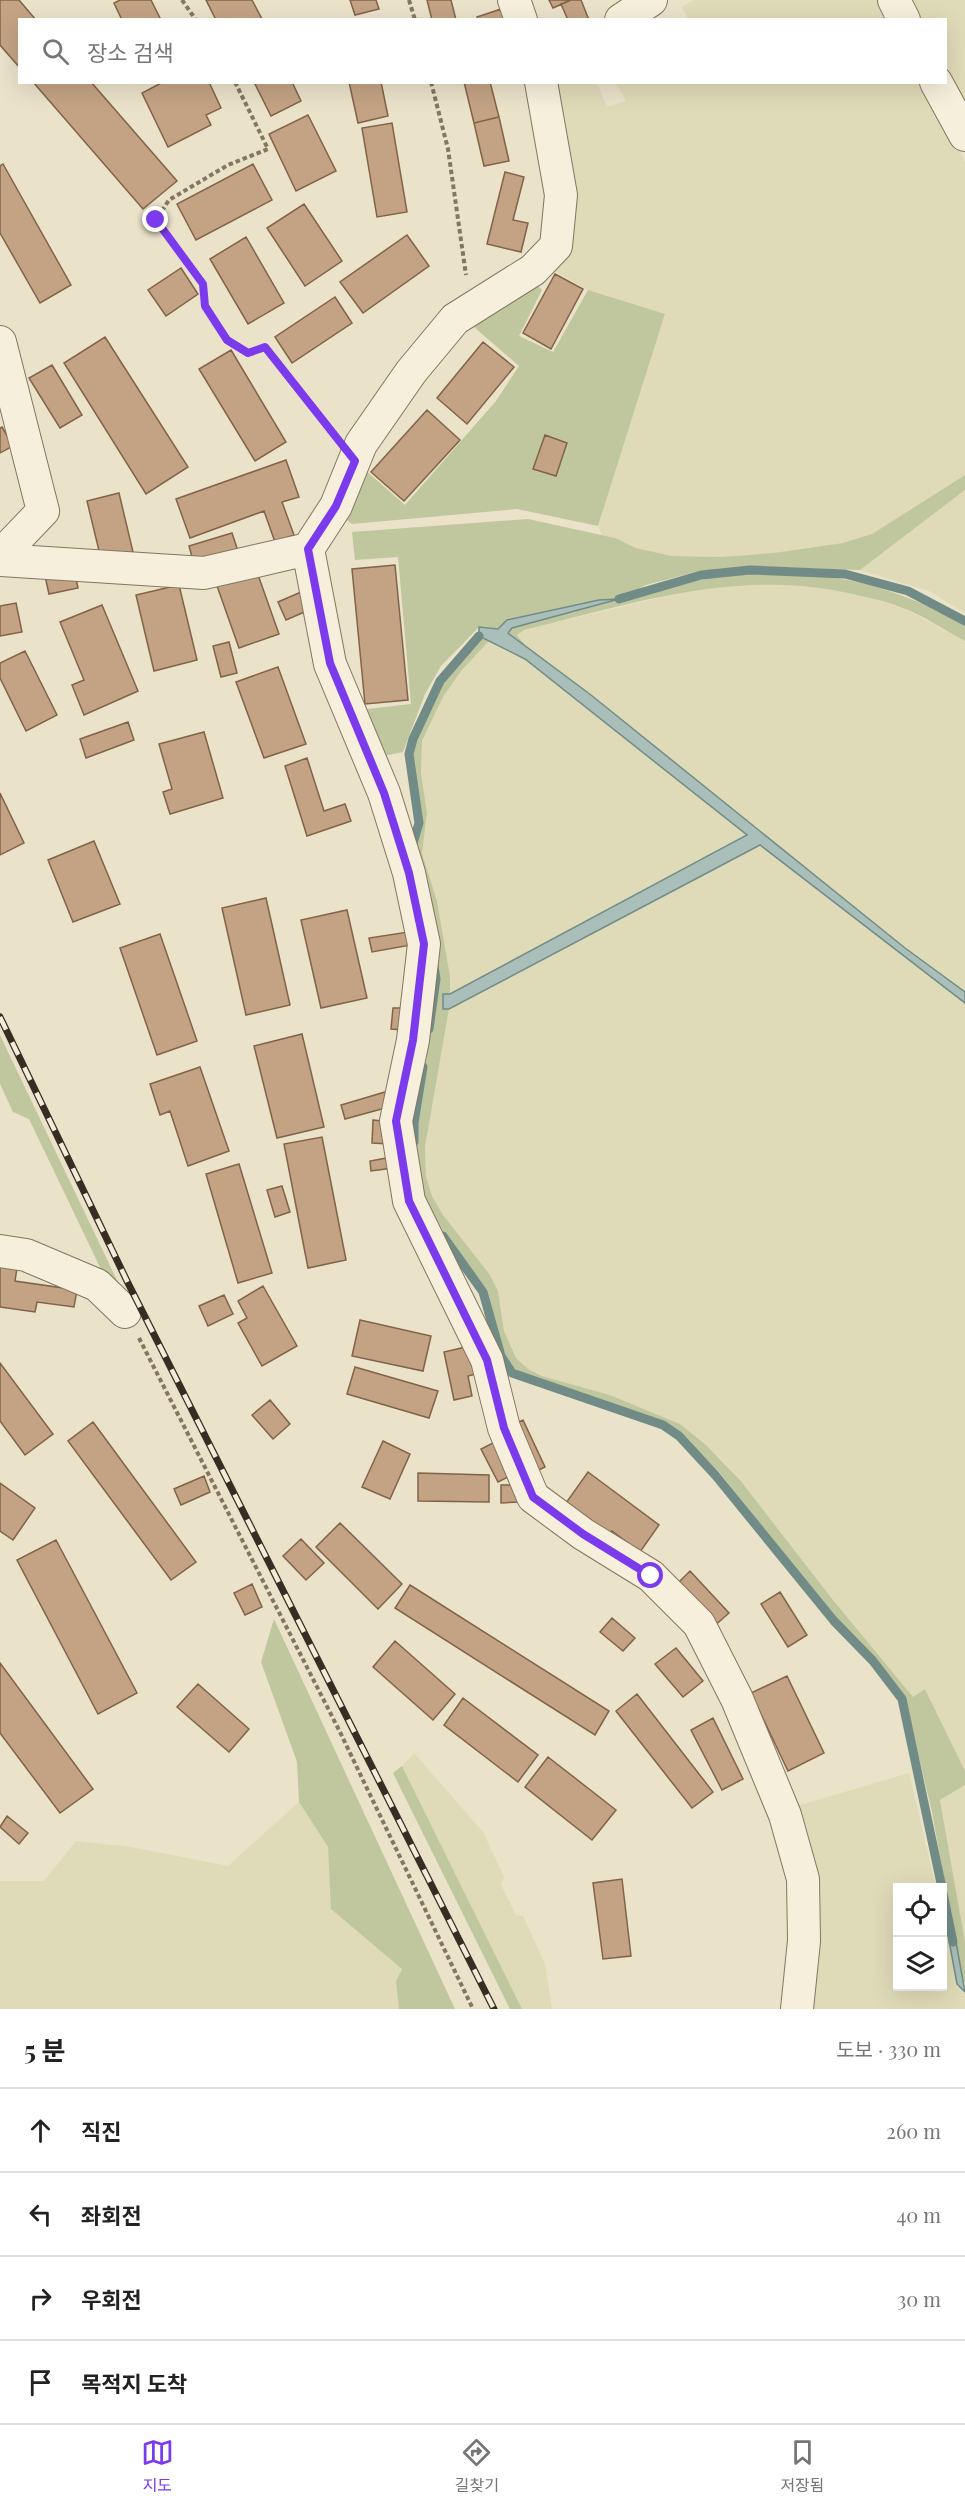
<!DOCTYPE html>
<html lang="ko">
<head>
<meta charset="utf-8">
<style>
  :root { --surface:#fff; --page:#f6f6f6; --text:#222; --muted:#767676; --line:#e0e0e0; --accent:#7c3aed }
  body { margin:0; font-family:"Playfair Display","Noto Sans KR",serif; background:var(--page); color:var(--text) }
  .controls { position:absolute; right:18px; bottom:18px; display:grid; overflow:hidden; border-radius:0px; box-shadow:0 6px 24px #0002 }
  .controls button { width:54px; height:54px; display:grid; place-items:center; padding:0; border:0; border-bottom:2px solid var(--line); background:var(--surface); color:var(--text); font:30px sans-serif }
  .stop { position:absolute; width:18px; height:18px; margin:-14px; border:4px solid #7c3aed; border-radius:50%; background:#fff }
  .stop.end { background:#7c3aed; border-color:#fff; box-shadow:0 2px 6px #0008 }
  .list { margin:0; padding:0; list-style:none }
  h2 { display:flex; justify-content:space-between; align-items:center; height:78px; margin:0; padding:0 24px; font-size:26px }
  h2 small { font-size:20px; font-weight:400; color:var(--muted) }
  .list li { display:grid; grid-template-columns:39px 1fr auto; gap:18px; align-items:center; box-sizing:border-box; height:84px; padding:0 24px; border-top:2px solid var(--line) }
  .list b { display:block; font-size:22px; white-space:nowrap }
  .list em { font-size:20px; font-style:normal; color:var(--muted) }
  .icon { flex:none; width:33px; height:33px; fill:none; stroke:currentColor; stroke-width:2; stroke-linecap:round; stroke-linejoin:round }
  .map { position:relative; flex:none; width:965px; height:2009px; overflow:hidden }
  .search { position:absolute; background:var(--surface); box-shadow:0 6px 24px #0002; left:18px; right:18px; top:18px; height:66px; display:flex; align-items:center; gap:15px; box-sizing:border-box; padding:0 21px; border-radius:0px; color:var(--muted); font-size:22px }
  .sheet { height:414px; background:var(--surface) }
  nav { display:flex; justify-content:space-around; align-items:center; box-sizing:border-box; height:84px; border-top:2px solid var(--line); background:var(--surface); font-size:16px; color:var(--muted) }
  nav a { display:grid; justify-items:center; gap:3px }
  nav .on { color:var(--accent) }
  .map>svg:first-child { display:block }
  .farmland { fill:#dfdbb8 }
  .green { fill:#c0c79e }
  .water { fill:#aabfba; stroke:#718c87; stroke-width:1.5 }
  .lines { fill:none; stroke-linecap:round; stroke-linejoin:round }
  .stream { stroke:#718c87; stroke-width:9 }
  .building { fill:#c4a384; stroke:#816349; stroke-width:1.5 }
  .minor-casing { stroke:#847660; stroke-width:34 }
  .path { stroke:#847660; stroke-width:4; stroke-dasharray:4.5 3; stroke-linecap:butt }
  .minor { stroke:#f5efdc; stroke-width:32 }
  .rail-casing { stroke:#372d22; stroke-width:7 }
  .rail { stroke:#f2ecd8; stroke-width:4.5; stroke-dasharray:14; stroke-linecap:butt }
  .route { stroke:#7c3aed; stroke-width:8 }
</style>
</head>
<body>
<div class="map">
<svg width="965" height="2009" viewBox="0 0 965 2009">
  <rect width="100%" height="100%" fill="#eae2c9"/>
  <!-- farmland -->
  <path class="farmland" d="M694 0H881L893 19H688L682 7Z
    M907 0H965V112L946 74V20L917 19Z
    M551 83H597L607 107 626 101 616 84 618 83H925L965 162V475L872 534 843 543 773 553 722 557 672 556 636 548 615 538 602 535 598 526 665 315 588 290 553 270Z
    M965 490V613L929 591 860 570Z
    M757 583 805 585 839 590 901 607 965 641V992L905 948 591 695 529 650 517 634 524 630 696 589Z
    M489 641 525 659 748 835 450 994V976L437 901 422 853 427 813 421 773 422 741 443 697 461 671Z
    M760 845 965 1003V1771L925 1689 913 1698 833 1600 740 1480 722 1460 680 1424 610 1395 542 1376 528 1369 516 1358 504 1331 498 1291 443 1215 432 1196 426 1177 425 1147 449 1009Z
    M414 1753 483 1832 504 1877 501 1885 516 1915 523 1916 545 1964 552 2009H522L402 1766Z
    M909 1773 936 1887 898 1888V1986H942L943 1912 957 1984 965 1992V2009H813L797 1806Z
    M965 1785V1942L940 1799Z
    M299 1802 328 1847 330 1866 402 1969 396 1981 399 2009H0V1881H44L76 1841 131 1847 228 1866Z"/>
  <!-- green -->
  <path class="green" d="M535 283 542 290 519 336 553 352 588 290 665 314 598 526 517 509 352 524 345 519 365 470 405 505 496 401 519 366 474 327 492 310Z
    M965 475V490L860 570 750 566 699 571 646 585 622 597C648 595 673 584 698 580 794 562 881 577 965 625V641C944 630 923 615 900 607 889 602 877 600 865 597 746 565 639 602 524 630L517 635 529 650 508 633 511 628 615 600H599L507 620 498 629 479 627 441 666 425 694 403 752 378 757 358 710 411 704 398 557 355 560 352 532 528 519 615 538 636 548 672 556 722 557 773 553 843 543 872 534Z
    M481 636 489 641 461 671 443 697 422 741 421 773 427 813 422 853 437 901 450 976V994H444L443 1009H449L425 1147 426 1177 432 1196 443 1215 490 1275 498 1291 504 1331 516 1358 528 1369 542 1376 610 1395 680 1424 706 1445 740 1480 833 1600 913 1697 925 1689 965 1771V1785L940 1800 965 1942V1982L962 1979 932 1812 905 1699 876 1660 836 1619 720 1473 679 1433 663 1422 519 1374 508 1364 502 1354 485 1290 450 1243 424 1197 416 1172 417 1124 438 979 412 853 420 823 410 754 414 739 441 682Z
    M0 1035 125 1297 108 1284 29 1119 13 1112 0 1084Z
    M274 1619 455 2009H399L396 1981 402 1969 331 1909 328 1847 299 1802 297 1762 261 1662Z
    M402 1766 522 2009H510L393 1773Z"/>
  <!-- water -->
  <path class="water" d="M619 599 512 628 508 633 591 695 905 948 965 992V1003L760 845 449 1009H443V994H450L747 835 525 659 479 636V627L498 629 507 620 599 600Z
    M949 1941 956 1942 965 1992 957 1984Z"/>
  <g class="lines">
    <!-- stream -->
    <path class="stream" d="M619 599 701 575 750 570 845 574 908 591 965 621
      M411 850 419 823 409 754 413 739 440 681 479 636
      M429 1029 436 979 434 966
      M414 1142V1123L423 1067
      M443 1236 483 1292 501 1356 512 1373 663 1425 679 1436 716 1476 834 1621 873 1661 902 1699 942 1888
      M942 1889 953 1942"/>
  </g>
  <!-- building -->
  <path class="building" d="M0 0H19L36 20H20V68L0 45Z
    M120 0H151L161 20H122L114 3Z
    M206 0H252L262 19 216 20Z
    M350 0H376L379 9 355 15Z
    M427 0H451L456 20H432Z
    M549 0H571L553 8Z
    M571 0H581L589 20H568L561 4Z
    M501 9 504 20H478L477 17Z
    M33 82H91L177 181 143 209Z
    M163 82H209L221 108 206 115 211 125 168 147 142 93Z
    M254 82H292L301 101 271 116Z
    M349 82H381L388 116 358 123Z
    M464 82H490L499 117 474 123Z
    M308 115 336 171 296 191 269 134Z
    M499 117 509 161 484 166 474 123Z
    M392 123 407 212 377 217 362 128Z
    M3 164 71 285 40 303 0 233V166Z
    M253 164 272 200 196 240 177 204Z
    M505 172 524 177 513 220 528 223 521 252 487 244Z
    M304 204 342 261 305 286 267 228Z
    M407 235 429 266 363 313 340 282Z
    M246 237 284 303 248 324 210 259Z
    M181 268 198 294 166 316 148 290Z
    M555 274 583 289 551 349 523 333Z
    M335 297 352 323 292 363 275 337Z
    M105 337 188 467 146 494 64 363Z
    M483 342 514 367 467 424 437 398Z
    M231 350 286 442 255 461 199 369Z
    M52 365 82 415 60 428 29 378Z
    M427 410 460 440 404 501 371 472Z
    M2 427 13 446 0 453V428Z
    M545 435 567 443 556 476 533 469Z
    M286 460 299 497 282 502 294 535 275 542 264 511 190 538 176 499Z
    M119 493 133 552 101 559 87 501Z
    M232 533 238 551 194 564 189 546Z
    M395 565 408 700 365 704 352 569Z
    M74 570 78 588 49 594 45 576Z
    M257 572 279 634 239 648 217 586Z
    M179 585 197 660 154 671 136 595Z
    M301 592 309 610 286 620 278 602Z
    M16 603 22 632 0 636V606Z
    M102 605 138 691 84 715 72 685 84 680 60 622Z
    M229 642 237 673 221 677 213 646Z
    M25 651 57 715 26 731 0 678V663Z
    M278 667 306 744 264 758 236 682Z
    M128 722 134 740 86 758 80 739Z
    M204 732 223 798 170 814 163 792 172 789 159 744Z
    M307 758 324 811 345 804 351 821 307 836 285 766Z
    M0 793 24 843 0 855Z
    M94 841 120 904 73 922 48 860Z
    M266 898 290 1005 246 1015 222 908Z
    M347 910 367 998 321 1008 301 920Z
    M408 932 411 945 372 952 369 938Z
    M160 934 197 1041 157 1055 120 948Z
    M393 1008H406L404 1030 391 1029Z
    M302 1034 324 1127 277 1138 254 1046Z
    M200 1067 229 1151 188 1166 170 1111 160 1115 150 1084Z
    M385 1092 389 1107 345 1119 341 1105Z
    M373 1120 391 1122 390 1144 372 1143Z
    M322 1137 346 1260 308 1268 284 1144Z
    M392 1157 393 1168 371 1171 370 1161Z
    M239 1164 272 1273 238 1283 206 1174Z
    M282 1186 290 1212 275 1217 267 1190Z
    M0 1265 17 1268 15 1281 77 1290 74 1307 37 1302 35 1312 0 1307Z
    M263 1286 297 1346 262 1366 238 1323 247 1318 238 1301Z
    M224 1295 233 1314 208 1326 199 1306Z
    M360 1320 431 1336 423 1371 352 1356Z
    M470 1346 476 1374 468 1376 472 1396 454 1400 444 1352Z
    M0 1363 53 1434 25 1455 0 1421Z
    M355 1367 438 1391 429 1418 347 1394Z
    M270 1400 290 1424 273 1439 252 1415Z
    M523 1420 545 1467 531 1474 508 1427Z
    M93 1422 196 1562 171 1580 68 1441Z
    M383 1441 410 1454 390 1499 362 1487Z
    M495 1442 512 1475 498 1482 481 1449Z
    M588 1472 659 1525 640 1552 612 1531 604 1542 561 1510Z
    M418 1473 489 1475V1502L418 1501Z
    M204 1476 210 1492 181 1505 174 1489Z
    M0 1483 35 1508 13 1540 0 1531Z
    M501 1485H518V1502L501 1503Z
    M340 1523 402 1584 378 1609 316 1547Z
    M301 1539 324 1563 306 1580 283 1556Z
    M56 1540 137 1693 98 1714 17 1560Z
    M690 1571 729 1613 712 1628 674 1587Z
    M252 1584 262 1607 245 1615 234 1593Z
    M410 1585 609 1711 595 1735 395 1608Z
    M780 1592 807 1635 788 1647 761 1604Z
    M612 1618 635 1638 623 1651 600 1632Z
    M395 1641 455 1694 433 1720 373 1667Z
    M676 1648 703 1681 683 1697 655 1664Z
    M0 1663 93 1789 60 1813 0 1733Z
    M787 1676 824 1753 788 1771 751 1693Z
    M198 1684 249 1729 229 1752 177 1707Z
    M637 1694 713 1792 692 1808 616 1711Z
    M463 1698 538 1755 518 1782 444 1725Z
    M713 1718 743 1779 722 1790 691 1730Z
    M548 1757 616 1810 592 1840 525 1787Z
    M7 1816 28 1833 19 1844 0 1827Z
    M622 1879 631 1956 603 1959 593 1883Z"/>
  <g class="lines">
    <defs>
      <path id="minor" d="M514 0 521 20
        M894 0 904 20
        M621 20 651 0
        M541 82 561 195 556 246 533 270 455 319 411 372 361 444 336 506 308 549 330 664 384 793 409 873 424 944 413 1040 396 1121 409 1201 487 1360 504 1428 533 1497 583 1534 651 1576 699 1624 737 1699 785 1815 803 1879 804 1941 797 2009
        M936 82 965 135
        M0 342 43 511 0 556
        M0 560 204 573 308 549
        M0 1251 26 1255 97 1285 125 1312"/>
    </defs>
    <!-- minor casing -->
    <use href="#minor" class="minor-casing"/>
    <!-- path -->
    <path class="path" d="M182 0 196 20
      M409 0 415 20
      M235 82 268 149 228 165 169 200 156 220 203 284 205 306 227 340 248 353 265 347 333 433
      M431 82 448 149 466 275
      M139 1338 339 1730 473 2009"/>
    <!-- minor -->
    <use href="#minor" class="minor"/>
    <defs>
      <path id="rail" d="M0 1017 127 1281 494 2009"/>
    </defs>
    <!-- rail casing -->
    <use href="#rail" class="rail-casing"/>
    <!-- rail -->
    <use href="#rail" class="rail"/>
  </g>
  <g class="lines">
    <!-- route -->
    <path class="route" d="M156 220 203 284 205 306 227 340 248 353 265 347 355 461 336 506 308 549 330 663 384 793 409 873 424 944 413 1040 396 1121 409 1201 487 1360 504 1428 533 1497 583 1534 651 1576"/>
  </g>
</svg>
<div class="controls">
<button><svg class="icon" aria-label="locate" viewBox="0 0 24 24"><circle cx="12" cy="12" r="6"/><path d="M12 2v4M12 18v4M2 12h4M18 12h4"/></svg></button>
<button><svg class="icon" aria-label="layers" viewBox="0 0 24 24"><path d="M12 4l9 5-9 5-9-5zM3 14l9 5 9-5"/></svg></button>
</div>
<div class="stop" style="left:651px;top:1576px"></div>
<div class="stop end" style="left:156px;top:220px"></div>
<div class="search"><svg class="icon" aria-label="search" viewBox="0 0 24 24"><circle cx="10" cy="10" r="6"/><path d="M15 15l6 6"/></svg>장소 검색</div>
</div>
<section class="sheet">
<h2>5 분<small>도보 · 330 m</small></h2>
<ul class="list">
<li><svg class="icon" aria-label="ahead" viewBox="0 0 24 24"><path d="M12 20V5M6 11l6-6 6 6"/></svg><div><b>직진</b></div><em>260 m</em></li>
<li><svg class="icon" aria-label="left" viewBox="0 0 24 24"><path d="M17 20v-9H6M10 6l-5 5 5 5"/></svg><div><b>좌회전</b></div><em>40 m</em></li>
<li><svg class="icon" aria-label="right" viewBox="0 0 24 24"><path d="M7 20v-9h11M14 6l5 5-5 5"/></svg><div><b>우회전</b></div><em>30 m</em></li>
<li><svg class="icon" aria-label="arrive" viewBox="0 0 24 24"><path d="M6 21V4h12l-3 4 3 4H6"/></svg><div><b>목적지 도착</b></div></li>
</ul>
</section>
<nav>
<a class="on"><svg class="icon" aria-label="map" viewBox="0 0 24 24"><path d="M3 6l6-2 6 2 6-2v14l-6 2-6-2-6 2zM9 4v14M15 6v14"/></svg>지도</a>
<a><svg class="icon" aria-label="directions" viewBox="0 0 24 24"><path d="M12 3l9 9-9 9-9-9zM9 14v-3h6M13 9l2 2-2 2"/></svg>길찾기</a>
<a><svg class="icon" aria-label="saved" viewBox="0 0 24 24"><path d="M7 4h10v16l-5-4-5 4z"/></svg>저장됨</a>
</nav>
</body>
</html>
